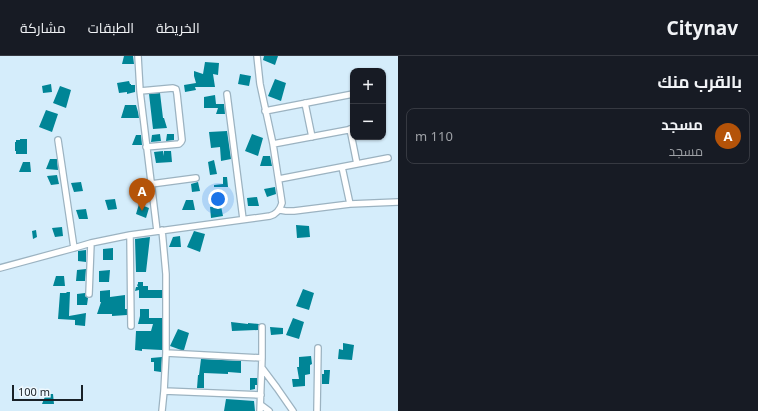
<!DOCTYPE html>
<html lang="ar">
<head>
<meta charset="utf-8">
<style>
  :root { --surface:#171b24; --page:#20242c; --text:#f1f3f6; --muted:#9ea1a6; --line:#363941; --accent:#b45309 }
  body { margin:0; font-family:"Noto Sans",Cairo,sans-serif; background:var(--page); color:var(--text); direction:rtl }
  .controls { position:absolute; right:12px; top:12px; display:grid; overflow:hidden; border-radius:8px; box-shadow:0 1px 3px #0004 }
  .controls button { width:36px; height:36px; display:grid; place-items:center; padding:0; border:0; border-bottom:1px solid var(--line); background:var(--surface); color:var(--text); font:20px sans-serif }
  .scale { position:absolute; left:12px; bottom:10px; width:71px; box-sizing:border-box; padding-left:4px; border:2px solid #192127; border-top:0; font-size:11px; line-height:14px; white-space:nowrap; color:#192127; -webkit-text-stroke:3px #eef8fe; paint-order:stroke }
  .you { position:absolute; left:218px; top:143px; width:14px; height:14px; margin:-10px; border:3px solid #fff; border-radius:50%; background:#1a73e8; box-shadow:0 0 0 6px #1a73e833 }
  .badge { display:grid; place-items:center; width:26px; height:26px; border-radius:50%; background:var(--accent); color:#fff; font-size:13px; font-weight:700 }
  .pin { position:absolute; translate:-50% -33px; filter:drop-shadow(0 1px 2px #0008) }
  .pin::after { content:''; position:absolute; top:21px; width:14px; height:12px; background:inherit; clip-path:polygon(0 0,100% 0,50% 100%) }
  .list { margin:0; padding:0; list-style:none }
  h2 { display:flex; justify-content:space-between; align-items:center; height:52px; margin:0; padding:0 16px; font-size:17px }
  h2 small { font-size:13px; font-weight:400; color:var(--muted) }
  .list li { display:grid; grid-template-columns:26px 1fr auto; gap:12px; align-items:center; box-sizing:border-box; height:56px; margin:0 8px 8px; padding:0 8px; border:1px solid var(--line); border-radius:8px }
  .list b { display:block; font-size:15px; white-space:nowrap }
  .list p { margin:0; font-size:13px; white-space:nowrap; color:var(--muted) }
  .list em { font-size:13px; font-style:normal; color:var(--muted) }
  .map { position:relative; flex:none; width:398px; height:355px; overflow:hidden; direction:ltr }
  header { display:flex; align-items:center; gap:24px; box-sizing:border-box; height:56px; padding:0 20px; background:var(--surface); border-bottom:1px solid var(--line) }
  header strong { font-size:19px }
  nav { display:flex; gap:22px; margin-inline-start:auto; font-size:14px }
  main { display:flex }
  aside { flex:1; background:var(--surface) }
  .map>svg:first-child { display:block }
  .building { fill:#008596 }
  .lines { fill:none; stroke-linecap:round; stroke-linejoin:round }
  .minor-casing { stroke:#9cb3c1; stroke-width:8 }
  .minor { stroke:#fff; stroke-width:5.5 }
</style>
</head>
<body>
<header>
<strong>Citynav</strong>
<nav><a>الخريطة</a><a>الطبقات</a><a>مشاركة</a></nav>
</header>
<main>
<aside>
<h2>بالقرب منك<small></small></h2>
<ul class="list">
<li><span class="badge">A</span><div><b>مسجد</b><p>مسجد</p></div><em>110 m</em></li>
</ul>
</aside>
<div class="map">
<svg width="398" height="355" viewBox="0 0 398 355">
  <rect width="100%" height="100%" fill="#d5edfb"/>
  <!-- building -->
  <path class="building" d="M124 0H133L134 8H122Z
    M264 0H278L275 9 263 4Z
    M205 6 219 7 218 19 213 18 215 31H195L196 34 185 36 184 29 196 27 194 20V15L203 18Z
    M240 18 251 20 249 30 238 28Z
    M275 23 286 27 281 45 268 40Z
    M129 25 130 28H131V29H135V36L127 38V36L119 37 117 27Z
    M51 28 52 36 43 37 42 30Z
    M60 30 71 34 66 52 53 47Z
    M160 37 163 62H164L167 72 153 73 149 38Z
    M215 39 216 48H224L225 58H216L218 52H204V41Z
    M125 49H136L138 56 139 62H121Z
    M46 54 58 58 52 76 39 71Z
    M227 75 231 103 221 105 220 91 211 92 209 76Z
    M160 78 161 85 151 86 152 79Z
    M167 78H174V84L166 85Z
    M252 78 263 82 258 100 245 95Z
    M136 79H141L142 89H132Z
    M20 83H27V98H16V95H15V86H16V84H20Z
    M163 95 164 100V95H171L172 106 156 107 154 96Z
    M263 100H270L272 110H260Z
    M50 103H57L58 114 46 113Z
    M214 104 217 118 210 119 208 106Z
    M23 106H30L31 116H19Z
    M57 119 59 128 51 129 47 120Z
    M223 121H227L228 131H214V129L223 128Z
    M81 126 83 135 74 136 71 127Z
    M198 126 200 135 192 136 191 128Z
    M275 131 276 138 267 141 264 133Z
    M257 141 259 150H248L247 142Z
    M115 143 117 153 108 154 105 144Z
    M186 144H193L195 154H182Z
    M139 148 149 152 146 162 136 158Z
    M221 150 223 160 211 162 210 151Z
    M86 153 88 163H79L76 154Z
    M296 169 309 170 310 181 297 182Z
    M62 171 63 180 55 181 52 172Z
    M36 174 37 181 33 183 32 175Z
    M194 175 205 178 200 196 187 191Z
    M180 180 181 191H169L173 181Z
    M150 181 146 216H136L135 183Z
    M113 192V204H103V193Z
    M86 194V206L78 205V195Z
    M86 213 85 225H76L77 214Z
    M110 214 109 226H99V215Z
    M56 220H64L65 230H53Z
    M138 226H143V230H148V234H162V242H139V234L135 235 136 231H138L137 229 138 228Z
    M303 233 314 237 309 254 296 250Z
    M110 234V241L125 239V253H127V259L112 260V258H97L101 246H100V235Z
    M67 236H70L69 260 86 257 85 270 75 269V264L58 263 60 237H66Z
    M85 237V240L88 242 87 249H77V238Z
    M140 253H149V262H162V294L142 293V295L135 294 136 275H151L153 268H138L140 260Z
    M293 262 304 266 299 283 286 279Z
    M231 266 248 268V267L259 268 258 271V274L232 275Z
    M270 271 283 272V278L271 279Z
    M178 273 189 277 184 294H181L170 290Z
    M343 287 354 289 352 304 338 303 339 293 343 294Z
    M311 300 312 308 310 309V318L305 319V330L293 331 292 323H299L297 311H299V301Z
    M162 301 161 316 154 315V306H151V302Z
    M201 303 241 305V317L228 316V318L204 317V332H197L198 319H199Z
    M324 314H330L329 328H322V318H324Z
    M250 322H257V329H255V333L250 334Z
    M46 338H53L54 348H42Z
    M226 343 254 345 255 355H224Z"/>
  <g class="lines">
    <defs>
      <path id="minor" d="M138 0 140 35 157 175
        M140 35 173 32 176 33 177 38 182 84 181 86 179 88 146 91
        M227 38 243 163
        M305 47 312 81
        M265 55 353 38
        M350 73 357 108
        M58 84 74 192
        M273 88 353 73
        M342 111 350 148
        M279 123 388 102
        M151 128 196 122
        M280 154 286 155H294L350 148 398 146
        M162 174 166 218V297L164 335 261 339
        M130 179 131 270
        M0 212 74 192 91 187 130 179 270 160C277 158 280 154 282 147L273 88 260 28 257 0
        M89 238 91 187
        M166 297 262 302
        M262 312 277 332 293 355
        M261 349 269 355
        M162 355 164 335
        M260 355 262 302V271
        M317 355 318 292"/>
    </defs>
    <!-- minor casing -->
    <use href="#minor" class="minor-casing"/>
    <!-- minor -->
    <use href="#minor" class="minor"/>
  </g>
</svg>
<div class="controls">
<button>+</button>
<button>−</button>
</div>
<div class="scale">100 m</div>
<div class="you"></div>
<div class="pin badge" style="left:142px;top:155px">A</div>
</div>
</main>
</body>
</html>
